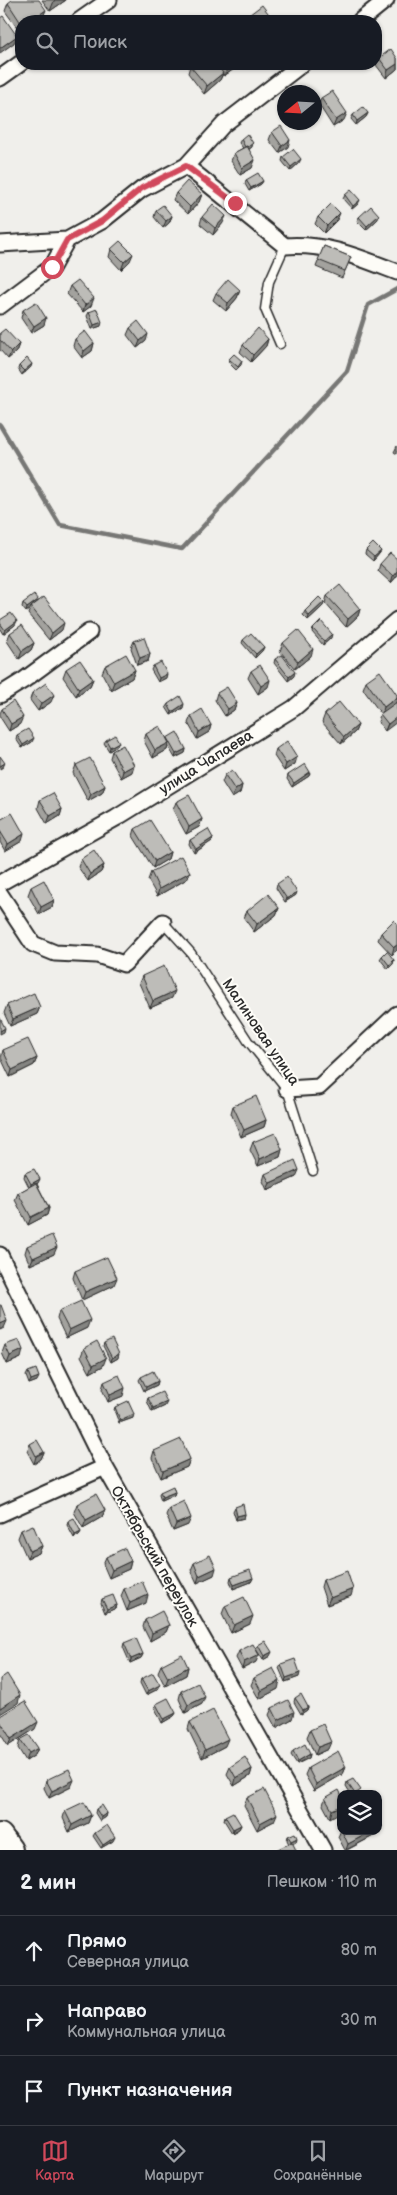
<!DOCTYPE html>
<html lang="ru">
<head>
<meta charset="utf-8">
<style>
  :root { --surface:#171b24; --page:#242831; --text:#f1f3f6; --muted:#9ea1a6; --line:#363941; --accent:#d1495b }
  body { margin:0; font-family:"Balsamiq Sans",sans-serif; background:var(--page); color:var(--text) }
  .controls { position:absolute; right:15px; bottom:15px; display:grid; overflow:hidden; border-radius:10px; box-shadow:0 1px 4px #0004 }
  .controls button { width:45px; height:45px; display:grid; place-items:center; padding:0; border:0; border-bottom:1px solid var(--line); background:var(--surface); color:var(--text); font:25px sans-serif }
  .compass { position:absolute; left:277px; top:85px; width:45px; height:45px; border-radius:50%; background:var(--surface); box-shadow:0 1px 4px #0004; rotate:252deg }
  .stop { position:absolute; width:15px; height:15px; margin:-11px; border:4px solid #d1495b; border-radius:50%; background:#fff }
  .stop.end { background:#d1495b; border-color:#fff; box-shadow:0 1px 5px #0008 }
  .list { margin:0; padding:0; list-style:none }
  h2 { display:flex; justify-content:space-between; align-items:center; height:65px; margin:0; padding:0 20px; font-size:21px }
  h2 small { font-size:16px; font-weight:400; color:var(--muted) }
  .list li { display:grid; grid-template-columns:32px 1fr auto; gap:15px; align-items:center; box-sizing:border-box; height:70px; padding:0 20px; border-top:1px solid var(--line) }
  .list b { display:block; font-size:19px; white-space:nowrap }
  .list p { margin:0; font-size:16px; white-space:nowrap; color:var(--muted) }
  .list em { font-size:16px; font-style:normal; color:var(--muted) }
  .icon { flex:none; width:28px; height:28px; fill:none; stroke:currentColor; stroke-width:2; stroke-linecap:round; stroke-linejoin:round }
  .map { position:relative; flex:none; width:397px; height:1850px; overflow:hidden }
  .search { position:absolute; background:var(--surface); box-shadow:0 1px 4px #0004; left:15px; right:15px; top:15px; height:55px; display:flex; align-items:center; gap:12px; box-sizing:border-box; padding:0 18px; border-radius:20px; color:var(--muted); font-size:19px }
  .sheet { height:275px; background:var(--surface) }
  nav { display:flex; justify-content:space-around; align-items:center; box-sizing:border-box; height:70px; border-top:1px solid var(--line); background:var(--surface); font-size:14px; color:var(--muted) }
  nav a { display:grid; justify-items:center; gap:2px }
  nav .on { color:var(--accent) }
  .map>svg:first-child { display:block }
  .lines { fill:none; stroke-linecap:round; stroke-linejoin:round }
  .stream { stroke:#777775; stroke-width:4.5 }
  .service-casing { stroke:#2b2b2b; stroke-width:11 }
  .minor-casing { stroke:#2b2b2b; stroke-width:19 }
  .primary-casing { stroke:#2b2b2b; stroke-width:28 }
  .service { stroke:#fdfcf7; stroke-width:8 }
  .minor { stroke:#fdfcf7; stroke-width:15 }
  .primary { stroke:#fdfcf7; stroke-width:24 }
  .wall { fill:#a3a29e; stroke:#2b2b2b }
  .shaded-wall { fill:#848481; stroke:#2b2b2b }
  .building { fill:#bdbcb8; stroke:#2b2b2b }
  .route { stroke:#d1495b; stroke-width:6 }
  .labels { text-anchor:middle; stroke-width:4; stroke-linejoin:round; paint-order:stroke }
  .street-label { font-size:15px; fill:#2b2b2b; stroke:#fdfcf7 }
</style>
</head>
<body>
<div class="map">
<svg width="397" height="1850" viewBox="0 0 397 1850">
  <rect width="100%" height="100%" fill="#f0efeb"/>
  <filter id="ink" filterUnits="userSpaceOnUse"><feTurbulence type="fractalNoise" baseFrequency=".02" numOctaves="2"/><feDisplacementMap in="SourceGraphic" scale="10" xChannelSelector="R" yChannelSelector="G"/><feConvolveMatrix kernelMatrix="1 2 1 2 8 2 1 2 1" color-interpolation-filters="sRGB"/></filter>
  <g filter="url(#ink)">
    <g class="lines">
      <!-- stream -->
      <path class="stream" d="M0 425 60 525 182 549 347 371 368 305 397 289"/>
      <defs>
        <path id="service" d="M280 344 265 309 269 282 285 246
          M163 922 191 953 248 1041 287 1089 313 1171"/>
        <path id="minor" d="M79 21 109 0
          M360 21 386 0
          M0 78 21 63
          M186 166 285 246C327 243 358 257 397 272
          M0 244 67 240
          M0 306 52 267 67 240 102 221 142 189 186 166 224 124 302 64
          M0 695 24 680 89 632
          M0 883 116 818 294 708 397 620
          M0 894 33 944 55 953 97 955 124 964 163 922
          M287 1089 319 1087 397 1014
          M0 1255 105 1467 323 1850
          M0 1514 105 1467"/>
        <path id="primary" d="M0 1836 10 1850"/>
      </defs>
      <!-- service casing -->
      <use href="#service" class="service-casing"/>
      <!-- minor casing -->
      <use href="#minor" class="minor-casing"/>
      <!-- primary casing -->
      <use href="#primary" class="primary-casing"/>
      <!-- service -->
      <use href="#service" class="service"/>
      <!-- minor -->
      <use href="#minor" class="minor"/>
      <!-- primary -->
      <use href="#primary" class="primary"/>
    </g>
    <!-- wall -->
    <path class="wall" d="M42 0H66L50 11Z
      M8 3 43 17 38 21H21V33L5 11Z
      M379 58H397V69L386 78 376 65Z
      M193 64H241L224 76 223 74 220 80 204 94 188 73 190 66Z
      M321 98 344 120 333 127 319 105Z
      M368 113 366 117 356 125 351 119 353 115Z
      M272 132 288 147 279 153 269 140Z
      M241 139 252 147 249 149 252 168 240 175 231 161 234 153 243 148 239 143Z
      M283 157 299 163 290 171 282 161Z
      M246 180 263 181 261 184 249 191 245 184Z
      M176 193 202 194 199 202 188 214 173 200Z
      M345 195 358 204 352 209 343 199Z
      M156 210 172 216 169 223 163 228 154 217Z
      M202 217 223 223 213 235 200 224Z
      M318 217 337 220 324 233 315 224Z
      M359 217 378 219 366 230 357 221Z
      M324 246 351 257 342 278 316 267Z
      M111 249 130 261 121 270 109 257Z
      M70 286 91 306 83 312 67 294Z
      M240 290 237 298 226 311 213 300 216 293Z
      M23 310 44 325 31 333 21 318Z
      M89 312 101 326 92 329 87 316Z
      M130 328 146 341 137 348 127 335Z
      M0 333 19 344 16 352 8 359 0 350Z
      M75 339 94 343 92 351 82 358 73 346Z
      M268 339 266 346 251 362 240 352 243 345Z
      M229 359 242 361 241 365 236 370 228 362Z
      M19 366 31 367 22 375 18 369Z
      M397 446V454L394 452Z
      M366 550 381 551 379 554 373 561 365 554Z
      M380 564 397 576 391 583 378 571Z
      M327 596 360 609 358 616 346 627 325 603Z
      M38 600 37 602 62 630 49 640 28 614 30 609 26 612 22 607 23 603Z
      M324 602 323 606 308 620 303 615 305 611Z
      M0 620 15 625 3 634 0 629Z
      M313 629 331 638 323 645 312 632Z
      M10 633 34 643 31 650 19 659 7 641Z
      M243 640 264 647 262 651 255 658 242 643Z
      M134 641 150 654 148 661 137 665 131 648Z
      M283 643 311 656 295 669 280 651Z
      M275 659 294 676 288 681 274 663Z
      M105 666 135 670 132 678 111 690 102 673Z
      M153 666 166 678 158 682 151 670Z
      M66 669 93 679 90 686 76 696 63 677Z
      M251 671 268 687 258 694 248 678Z
      M366 681 397 695V700L385 731 378 722 380 714H381L363 689Z
      M32 693 51 702 38 711 30 700Z
      M217 693 237 703 234 710 225 716 215 700Z
      M168 704 183 708 171 715 166 707Z
      M2 709 20 724 9 731 0 717V713Z
      M325 714 358 725 355 732 341 744 322 722Z
      M191 716 211 725 209 732 197 739 188 723Z
      M146 734 167 739 186 749 185 753 175 758 168 746 167 750 153 758 144 741Z
      M17 735 32 742 22 748 16 739Z
      M106 740 117 746 109 751 104 743Z
      M276 749 295 764 284 771 274 756Z
      M112 751 132 772 121 778 110 758Z
      M76 765 105 786 102 793 88 801 73 773Z
      M310 772 309 776 292 787 287 779 288 775Z
      M225 775 242 785 240 793 232 798 222 782Z
      M40 800 62 809 60 816 47 824 38 808Z
      M176 802 202 819 199 827 186 834 173 810Z
      M0 820 22 841 5 851 0 842Z
      M135 829 170 852 168 859 153 868 133 836Z
      M213 838 212 841 194 853 189 844 190 840Z
      M81 859 104 865 101 872 88 881 78 867Z
      M151 872H190L187 879 157 896 148 880Z
      M277 884 296 895 285 902 276 888Z
      M31 887 54 900 52 907 39 914 28 895Z
      M279 908 276 915 254 932 244 918 247 911Z
      M381 933 397 950 392 955 378 940Z
      M382 956 394 960 393 964 388 969 380 959Z
      M142 976 172 998 150 1008 139 983Z
      M7 1005 40 1007 37 1014 10 1026 4 1013Z
      M3 1050 37 1058 34 1065 10 1077 1 1058Z
      M233 1106 266 1120 264 1127 241 1137 231 1113Z
      M253 1142 282 1149 280 1157 258 1166 250 1150Z
      M25 1173 38 1183 37 1184 49 1208 47 1215 28 1225 15 1200 18 1193 29 1187 24 1177Z
      M265 1174 296 1177 267 1190 263 1181Z
      M27 1246 54 1254 30 1265 25 1253Z
      M75 1271 114 1285 82 1300 73 1278Z
      M59 1311 87 1328 66 1338 57 1319Z
      M104 1343 118 1358 111 1362 103 1346Z
      M5 1345 21 1358 7 1364 2 1353Z
      M84 1348 103 1366 90 1373 81 1356Z
      M28 1372 37 1381 29 1384 26 1376Z
      M141 1377 158 1381 157 1385 144 1391 139 1380Z
      M104 1382 123 1396 108 1402 102 1389Z
      M148 1398 165 1406 152 1412 147 1401Z
      M115 1407 133 1418 119 1423 114 1410Z
      M30 1444 44 1452 41 1459 34 1464 27 1451Z
      M154 1451 190 1459 187 1467 161 1478 152 1458Z
      M160 1492H175L174 1495 161 1501 159 1495Z
      M77 1504 105 1510 102 1517 83 1528 74 1512Z
      M235 1507 245 1514 244 1518 236 1520 233 1511Z
      M169 1508 188 1525 173 1531 166 1515Z
      M68 1521 81 1532 79 1535 74 1538 67 1525Z
      M21 1530 42 1546 39 1553 27 1558 18 1538Z
      M106 1557 131 1561 129 1569 109 1578 103 1564Z
      M194 1563 214 1575 197 1583 191 1570Z
      M231 1577 253 1578 251 1582 233 1589 230 1581Z
      M323 1580 351 1596 327 1605 321 1587Z
      M124 1589 146 1603 127 1611 121 1596Z
      M102 1599 117 1605 116 1608 105 1613 101 1603Z
      M225 1606 250 1624 231 1633 222 1614Z
      M145 1620 169 1625 166 1632 150 1641 143 1627Z
      M124 1643 143 1654 141 1658 130 1663 123 1647Z
      M258 1645 270 1656 263 1660 256 1649Z
      M239 1651 256 1662 242 1669 236 1658Z
      M281 1664 299 1677 285 1682 279 1668Z
      M161 1665 188 1667 186 1675 165 1686 158 1672Z
      M254 1678 278 1689 259 1699 251 1685Z
      M141 1679 160 1685 158 1689 146 1695 140 1683Z
      M181 1691 202 1704 185 1713 179 1699Z
      M295 1698 308 1707 307 1710 301 1714 294 1702Z
      M156 1704 176 1713 174 1716 162 1723 155 1708Z
      M272 1708 292 1719 276 1728 269 1715Z
      M0 1716 35 1729 8 1746 0 1733Z
      M190 1722 225 1746 202 1758 188 1729Z
      M310 1730 328 1749 315 1755 307 1737Z
      M20 1740 38 1748 35 1755 26 1761 18 1748Z
      M293 1751 310 1754 309 1758 297 1764 291 1755Z
      M230 1767 252 1769 250 1776 234 1786 227 1774Z
      M346 1767 343 1774 314 1791 305 1775 308 1768Z
      M46 1780 71 1787 49 1798 44 1788Z
      M347 1782 359 1794H351L346 1786Z
      M341 1794 330 1818 323 1805 325 1798Z
      M247 1798 274 1821 257 1830 244 1805Z
      M96 1809 107 1813 106 1817 100 1821 95 1813Z
      M65 1811 91 1815 88 1823 69 1832 63 1818Z
      M225 1816 241 1825 239 1829 232 1833 224 1820Z
      M382 1826 379 1833 347 1850H345L338 1837 341 1830V1831H378Z
      M95 1833 113 1841 101 1848 93 1836Z
      M288 1836 296 1842 293 1843 289 1844 287 1840Z"/>
    <!-- shaded-wall -->
    <path class="shaded-wall" d="M55 0H66L50 11 54 1Z
      M46 10 43 17 38 21H30Z
      M17 36 14 43 0 53V48Z
      M234 64H241L224 76 227 69Z
      M397 64V69L386 78 388 70Z
      M223 73 220 80 204 94 207 86Z
      M347 113 344 120 333 127 336 120Z
      M368 113 366 117 356 125 357 121Z
      M290 140 288 147 279 153 282 146Z
      M253 143 252 147 245 152 246 148Z
      M301 159 299 163 290 171 291 167Z
      M255 160 252 168 240 175 242 168Z
      M263 181 261 184 249 191 251 188Z
      M202 194 199 202 188 214 190 207Z
      M360 200 358 204 352 209 353 206Z
      M340 213 337 220 324 233 327 226Z
      M379 215 378 219 366 230 367 226Z
      M172 216 169 223 163 228 166 221Z
      M226 216 223 223 213 235 215 228Z
      M133 254 130 261 121 270 124 262Z
      M240 290 237 298 226 311 228 303Z
      M94 298 91 306 83 312 85 305Z
      M46 318 44 325 31 333 34 326Z
      M102 322 101 326 92 329 94 325Z
      M148 334 146 341 137 348 140 341Z
      M268 339 266 346 251 362 253 355Z
      M94 343 92 351 82 358 84 351Z
      M19 344 16 352 8 359 11 352Z
      M32 364 31 367 22 375 24 371Z
      M381 551 379 554 373 561 374 557Z
      M397 571V576L391 583 393 576Z
      M38 600 37 604 31 607 30 609 26 612 27 608Z
      M324 602 323 606 308 620 309 616Z
      M360 609 358 616 346 627 348 619Z
      M17 621 15 625 3 634 5 630Z
      M64 623 62 630 49 640 52 633Z
      M332 634 331 638 323 645 324 641Z
      M34 643 31 650 19 659 22 651Z
      M264 647 262 651 255 658 256 654Z
      M313 649 311 656 295 669 298 662Z
      M150 654 148 661 137 665 140 658Z
      M135 670 132 678 111 690 114 682Z
      M295 672 294 676 288 681 289 677Z
      M167 674 166 678 158 682 159 678Z
      M93 679 90 686 76 696 79 689Z
      M270 680 268 687 258 694 261 686Z
      M54 695 51 702 38 711 41 704Z
      M397 697 396 704 382 714 384 707Z
      M237 703 234 710 225 716 228 709Z
      M184 704 183 708 171 715 172 712Z
      M23 717 20 724 9 731 11 724Z
      M397 717V722L385 731 388 724Z
      M211 725 209 732 197 739 199 732Z
      M358 725 355 732 341 744 344 737Z
      M34 738 32 742 22 748 23 745Z
      M119 742 117 746 109 751 110 747Z
      M169 743 167 750 153 758 155 750Z
      M186 749 185 753 175 758 176 754Z
      M297 757 295 764 284 771 286 764Z
      M5 763 3 767 0 769V766Z
      M134 765 132 772 121 778 123 771Z
      M310 772 309 776 292 787 294 783Z
      M242 785 240 793 232 798 235 790Z
      M105 786 102 793 88 801 91 794Z
      M62 809 60 816 47 824 50 816Z
      M202 819 199 827 186 834 189 827Z
      M24 834 22 841 5 851 8 844Z
      M213 838 212 841 194 853 196 849Z
      M170 852 168 859 153 868 155 861Z
      M104 865 101 872 88 881 90 874Z
      M190 872 187 879 157 896 159 889Z
      M297 892 296 895 285 902 287 899Z
      M54 900 52 907 39 914 41 907Z
      M279 908 276 915 254 932 257 924Z
      M397 945V950L392 955 394 947Z
      M394 960 393 964 388 969 389 965Z
      M175 991 172 998 150 1008 153 1001Z
      M40 1007 37 1014 10 1026 13 1019Z
      M5 1028 4 1032 0 1034V1031Z
      M37 1058 34 1065 10 1077 12 1070Z
      M266 1120 264 1127 241 1137 244 1130Z
      M282 1149 280 1157 258 1166 260 1159Z
      M299 1170 296 1177 267 1190 270 1183Z
      M40 1179 38 1183 30 1188 31 1184Z
      M49 1208 47 1215 28 1225 31 1217Z
      M57 1247 54 1254 30 1265 33 1258Z
      M117 1278 114 1285 82 1300 85 1292Z
      M90 1320 87 1328 66 1338 69 1330Z
      M7 1321 4 1328 0 1330V1324Z
      M23 1350 21 1358 7 1364 10 1356Z
      M119 1354 118 1358 111 1362 112 1358Z
      M106 1358 103 1366 90 1373 93 1365Z
      M39 1377 37 1381 29 1384 31 1380Z
      M158 1381 157 1385 144 1391 146 1387Z
      M125 1388 123 1396 108 1402 110 1395Z
      M167 1402 165 1406 152 1412 153 1408Z
      M134 1414 133 1418 119 1423 120 1420Z
      M44 1452 41 1459 34 1464 36 1456Z
      M190 1459 187 1467 161 1478 163 1471Z
      M175 1492 174 1495 161 1501 162 1497Z
      M105 1510 102 1517 83 1528 86 1520Z
      M245 1514 244 1518 236 1520 237 1516Z
      M191 1518 188 1525 173 1531 176 1524Z
      M81 1532 79 1535 74 1538 75 1535Z
      M42 1546 39 1553 27 1558 30 1551Z
      M131 1561 129 1569 109 1578 112 1570Z
      M216 1568 214 1575 197 1583 199 1576Z
      M253 1578 251 1582 233 1589 234 1585Z
      M353 1589 351 1596 327 1605 330 1598Z
      M148 1595 146 1603 127 1611 130 1603Z
      M117 1605 116 1608 105 1613 107 1609Z
      M253 1616 250 1624 231 1633 234 1625Z
      M169 1625 166 1632 150 1641 152 1633Z
      M272 1652 270 1656 263 1660 264 1656Z
      M143 1654 141 1658 130 1663 131 1659Z
      M259 1655 256 1662 242 1669 244 1662Z
      M188 1667 186 1675 165 1686 168 1678Z
      M300 1673 299 1677 285 1682 286 1678Z
      M280 1681 278 1689 259 1699 261 1691Z
      M160 1685 158 1689 146 1695 148 1691Z
      M20 1695 18 1703 0 1714V1708Z
      M205 1697 202 1704 185 1713 188 1705Z
      M308 1707 307 1710 301 1714 303 1710Z
      M294 1712 292 1719 276 1728 278 1720Z
      M176 1713 174 1716 162 1723 164 1719Z
      M38 1722 35 1729 8 1746 11 1739Z
      M228 1739 225 1746 202 1758 205 1750Z
      M331 1742 328 1749 315 1755 318 1747Z
      M38 1748 35 1755 26 1761 29 1753Z
      M310 1754 309 1758 297 1764 298 1761Z
      M346 1767 343 1774 314 1791 316 1784Z
      M252 1769 250 1776 234 1786 236 1778Z
      M74 1780 71 1787 49 1798 52 1791Z
      M341 1806V1812L330 1818 332 1810Z
      M107 1813 106 1817 100 1821 101 1817Z
      M277 1814 274 1821 257 1830 260 1823Z
      M91 1815 88 1823 69 1832 72 1825Z
      M241 1825 239 1829 232 1833 233 1829Z
      M382 1826 379 1833 346 1850 348 1844 372 1831H378V1828Z
      M115 1837 113 1841 101 1848 103 1845Z
      M297 1838 296 1842 290 1845 291 1841Z"/>
    <!-- building -->
    <path class="building" d="M12 0H39L46 10 30 21H21V23L8 3Z
      M262 5 274 21H247L245 18Z
      M3 16 17 36 0 48V18Z
      M391 49 397 58V64L388 70 379 58Z
      M193 64H216L223 73 207 86 190 66Z
      M223 64H234L227 69Z
      M332 91 347 113 336 120 321 98Z
      M363 107 368 113 357 121 353 115Z
      M281 126 290 140 282 146 272 132Z
      M247 134 253 143 248 147 247 146 245 147 241 139Z
      M247 146 255 160 242 168 234 153Z
      M293 149 301 159 291 167 283 157Z
      M258 173 263 181 251 188 246 180Z
      M187 181 202 194 190 207 176 193Z
      M351 190 360 200 353 206 345 195Z
      M213 204 226 216 215 228 202 217Z
      M331 204 340 213 327 226 318 217Z
      M163 205 172 216 166 221 156 210Z
      M371 206 379 215 367 226 359 217Z
      M120 241 133 254 124 262 111 249Z
      M324 246 351 257 345 271 318 260Z
      M228 279 240 290 228 303 216 293Z
      M78 280 94 298 85 305 70 286Z
      M36 302 46 318 34 326 23 310Z
      M97 309 102 322 94 325 89 312Z
      M138 321 148 334 140 341 130 328Z
      M258 328 268 339 253 355 243 345Z
      M5 329 19 344 11 352 0 340V333Z
      M85 331 94 343 84 351 75 339Z
      M234 354 242 361 238 367 229 359Z
      M27 358 32 364 24 371 19 366Z
      M373 543 381 551 374 557 366 550Z
      M390 553 397 559V571L393 576 380 564Z
      M340 585 360 609 348 619 327 596Z
      M34 595 38 600 27 608 23 603Z
      M44 597 64 623 52 633 31 607Z
      M319 597 324 602 309 616 305 611Z
      M11 613 17 621 5 630 0 623V620Z
      M321 621 332 634 324 641 313 629Z
      M22 625 34 643 22 651 10 633Z
      M298 630 313 649 298 662 283 643Z
      M251 633 264 647 256 654 243 640Z
      M144 637 150 654 140 658 134 641Z
      M126 654 135 670 114 682 105 666Z
      M282 655 295 672 289 677 275 659Z
      M80 660 93 679 79 689 66 669Z
      M161 662 167 674 159 678 153 666Z
      M260 665 270 680 261 686 251 671Z
      M380 671 397 695V697L384 707 366 681Z
      M46 683 54 695 41 704 32 693Z
      M227 687 237 703 228 709 217 693Z
      M180 696 184 704 172 712 168 704Z
      M13 701 23 717 11 724 2 709Z
      M339 702 358 725 344 737 325 714Z
      M397 702V717L388 724 380 714Z
      M202 709 211 725 199 732 191 716Z
      M160 726 169 743 155 750 146 734Z
      M28 729 34 738 23 745 17 735Z
      M177 732 186 749 176 754 167 738Z
      M115 735 119 742 110 747 106 740Z
      M287 741 297 757 286 764 276 749Z
      M123 745 134 765 123 771 112 751Z
      M0 756 5 763 0 766Z
      M90 758 105 786 91 794 76 765Z
      M305 764 310 772 294 783 288 775Z
      M232 770 242 785 235 790 225 775Z
      M53 793 62 809 50 816 40 800Z
      M189 795 202 819 189 827 176 802Z
      M12 813 24 834 8 844 0 831V820Z
      M150 820 170 852 155 861 135 829Z
      M208 829 213 838 196 849 190 840Z
      M94 850 104 865 90 874 81 859Z
      M181 856 190 872 159 889 151 872Z
      M287 877 297 892 287 899 277 884Z
      M44 880 54 900 41 907 31 887Z
      M268 894 279 908 257 924 247 911Z
      M394 920 397 923V945L394 947 381 933Z
      M387 951 394 960 389 965 382 956Z
      M164 966 175 991 153 1001 142 976Z
      M34 993 40 1007 13 1019 7 1005Z
      M0 1018 5 1028 0 1031Z
      M28 1039 37 1058 12 1070 3 1050Z
      M256 1096 266 1120 244 1130 233 1106Z
      M275 1133 282 1149 260 1159 253 1142Z
      M295 1160 299 1170 270 1183 265 1174Z
      M34 1169 40 1179 31 1184 25 1173Z
      M36 1183 49 1208 31 1217 18 1193Z
      M52 1235 57 1247 33 1258 27 1246Z
      M107 1257 117 1278 85 1292 75 1271Z
      M81 1301 90 1320 69 1330 59 1311Z
      M0 1305H1L7 1321 0 1324Z
      M112 1339 119 1354 112 1358 104 1343Z
      M19 1340 23 1350 10 1356 5 1345Z
      M97 1341 106 1358 93 1365 84 1348Z
      M36 1369 39 1377 31 1380 28 1372Z
      M153 1371 158 1381 146 1387 141 1377Z
      M119 1375 125 1388 110 1395 104 1382Z
      M162 1392 167 1402 153 1408 148 1398Z
      M128 1401 134 1414 120 1420 115 1407Z
      M181 1439 190 1459 163 1471 154 1451Z
      M37 1440 44 1452 36 1456 30 1444Z
      M173 1486 175 1492 162 1497 160 1492Z
      M96 1494 105 1510 86 1520 77 1504Z
      M184 1501 191 1518 176 1524 169 1508Z
      M243 1504 245 1514 237 1516 235 1507Z
      M74 1518 81 1532 75 1535 68 1521Z
      M33 1525 42 1546 30 1551 21 1530Z
      M125 1548 131 1561 112 1570 106 1557Z
      M210 1555 216 1568 199 1576 194 1563Z
      M250 1570 253 1578 234 1585 231 1577Z
      M347 1571 353 1589 330 1598 323 1580Z
      M142 1581 148 1595 130 1603 124 1589Z
      M113 1595 117 1605 107 1609 102 1599Z
      M244 1597 253 1616 234 1625 225 1606Z
      M162 1611 169 1625 152 1633 145 1620Z
      M136 1638 143 1654 131 1659 124 1643Z
      M265 1641 272 1652 264 1656 258 1645Z
      M253 1644 259 1655 244 1662 239 1651Z
      M182 1654 188 1667 168 1678 161 1665Z
      M295 1659 300 1673 286 1678 281 1664Z
      M273 1668 280 1681 261 1691 254 1678Z
      M153 1673 160 1685 148 1691 141 1679Z
      M7 1674 20 1695 0 1708V1679Z
      M198 1683 205 1697 188 1705 181 1691Z
      M301 1694 308 1707 303 1710 295 1698Z
      M168 1698 176 1713 164 1719 156 1704Z
      M288 1700 294 1712 278 1720 272 1708Z
      M25 1701 38 1722 11 1739 0 1721V1716Z
      M213 1710 228 1739 205 1750 190 1722Z
      M323 1724 331 1742 318 1747 310 1730Z
      M29 1735 38 1748 29 1753 20 1740Z
      M305 1744 310 1754 298 1761 293 1751Z
      M338 1751 346 1767 316 1784 308 1768Z
      M245 1757 252 1769 236 1778 230 1767Z
      M69 1769 74 1780 52 1791 46 1780Z
      M353 1779 361 1790 355 1794 347 1782Z
      M264 1789 277 1814 260 1823 247 1798Z
      M339 1790 341 1794V1806L332 1810 325 1798Z
      M84 1802 91 1815 72 1825 65 1811Z
      M102 1805 107 1813 101 1817 96 1809Z
      M233 1812 241 1825 233 1829 225 1816Z
      M378 1820 382 1826 378 1828Z
      M107 1825 115 1837 103 1845 95 1833Z
      M342 1831H372L348 1844Z
      M295 1833 297 1838 291 1841 288 1836Z
      M292 1842 296 1850H276Z"/>
  </g>
  <g class="lines" filter="url(#ink)">
    <!-- route -->
    <path class="route" d="M52 267 67 240 102 221 142 188 186 166 235 203"/>
  </g>
  <g class="labels">
    <!-- street labels -->
    <g class="street-label">
      <text transform="translate(206 762) rotate(-32)" y="5">улица Чапаева</text>
      <text transform="translate(261 1032) rotate(56)" y="5">Малиновая улица</text>
      <text transform="translate(155 1556) rotate(60)" y="5">Октябрьский переулок</text>
    </g>
  </g>
</svg>
<div class="controls">
<button><svg class="icon" aria-label="layers" viewBox="0 0 24 24"><path d="M12 4l9 5-9 5-9-5zM3 14l9 5 9-5"/></svg></button>
</div>
<svg class="compass" viewBox="-18 -18 36 36"><path d="M0-13l5 13h-10z" fill="#e53935"/><path d="M0 13l5-13h-10z" fill="#9ea1a6"/></svg>
<div class="stop" style="left:52px;top:267px"></div>
<div class="stop end" style="left:235px;top:203px"></div>
<div class="search"><svg class="icon" aria-label="search" viewBox="0 0 24 24"><circle cx="10" cy="10" r="6"/><path d="M15 15l6 6"/></svg>Поиск</div>
</div>
<section class="sheet">
<h2>2 мин<small>Пешком · 110 m</small></h2>
<ul class="list">
<li><svg class="icon" aria-label="ahead" viewBox="0 0 24 24"><path d="M12 20V5M6 11l6-6 6 6"/></svg><div><b>Прямо</b><p>Северная улица</p></div><em>80 m</em></li>
<li><svg class="icon" aria-label="right" viewBox="0 0 24 24"><path d="M7 20v-9h11M14 6l5 5-5 5"/></svg><div><b>Направо</b><p>Коммунальная улица</p></div><em>30 m</em></li>
<li><svg class="icon" aria-label="arrive" viewBox="0 0 24 24"><path d="M6 21V4h12l-3 4 3 4H6"/></svg><div><b>Пункт назначения</b></div></li>
</ul>
</section>
<nav>
<a class="on"><svg class="icon" aria-label="map" viewBox="0 0 24 24"><path d="M3 6l6-2 6 2 6-2v14l-6 2-6-2-6 2zM9 4v14M15 6v14"/></svg>Карта</a>
<a><svg class="icon" aria-label="directions" viewBox="0 0 24 24"><path d="M12 3l9 9-9 9-9-9zM9 14v-3h6M13 9l2 2-2 2"/></svg>Маршрут</a>
<a><svg class="icon" aria-label="saved" viewBox="0 0 24 24"><path d="M7 4h10v16l-5-4-5 4z"/></svg>Сохранённые</a>
</nav>
</body>
</html>
